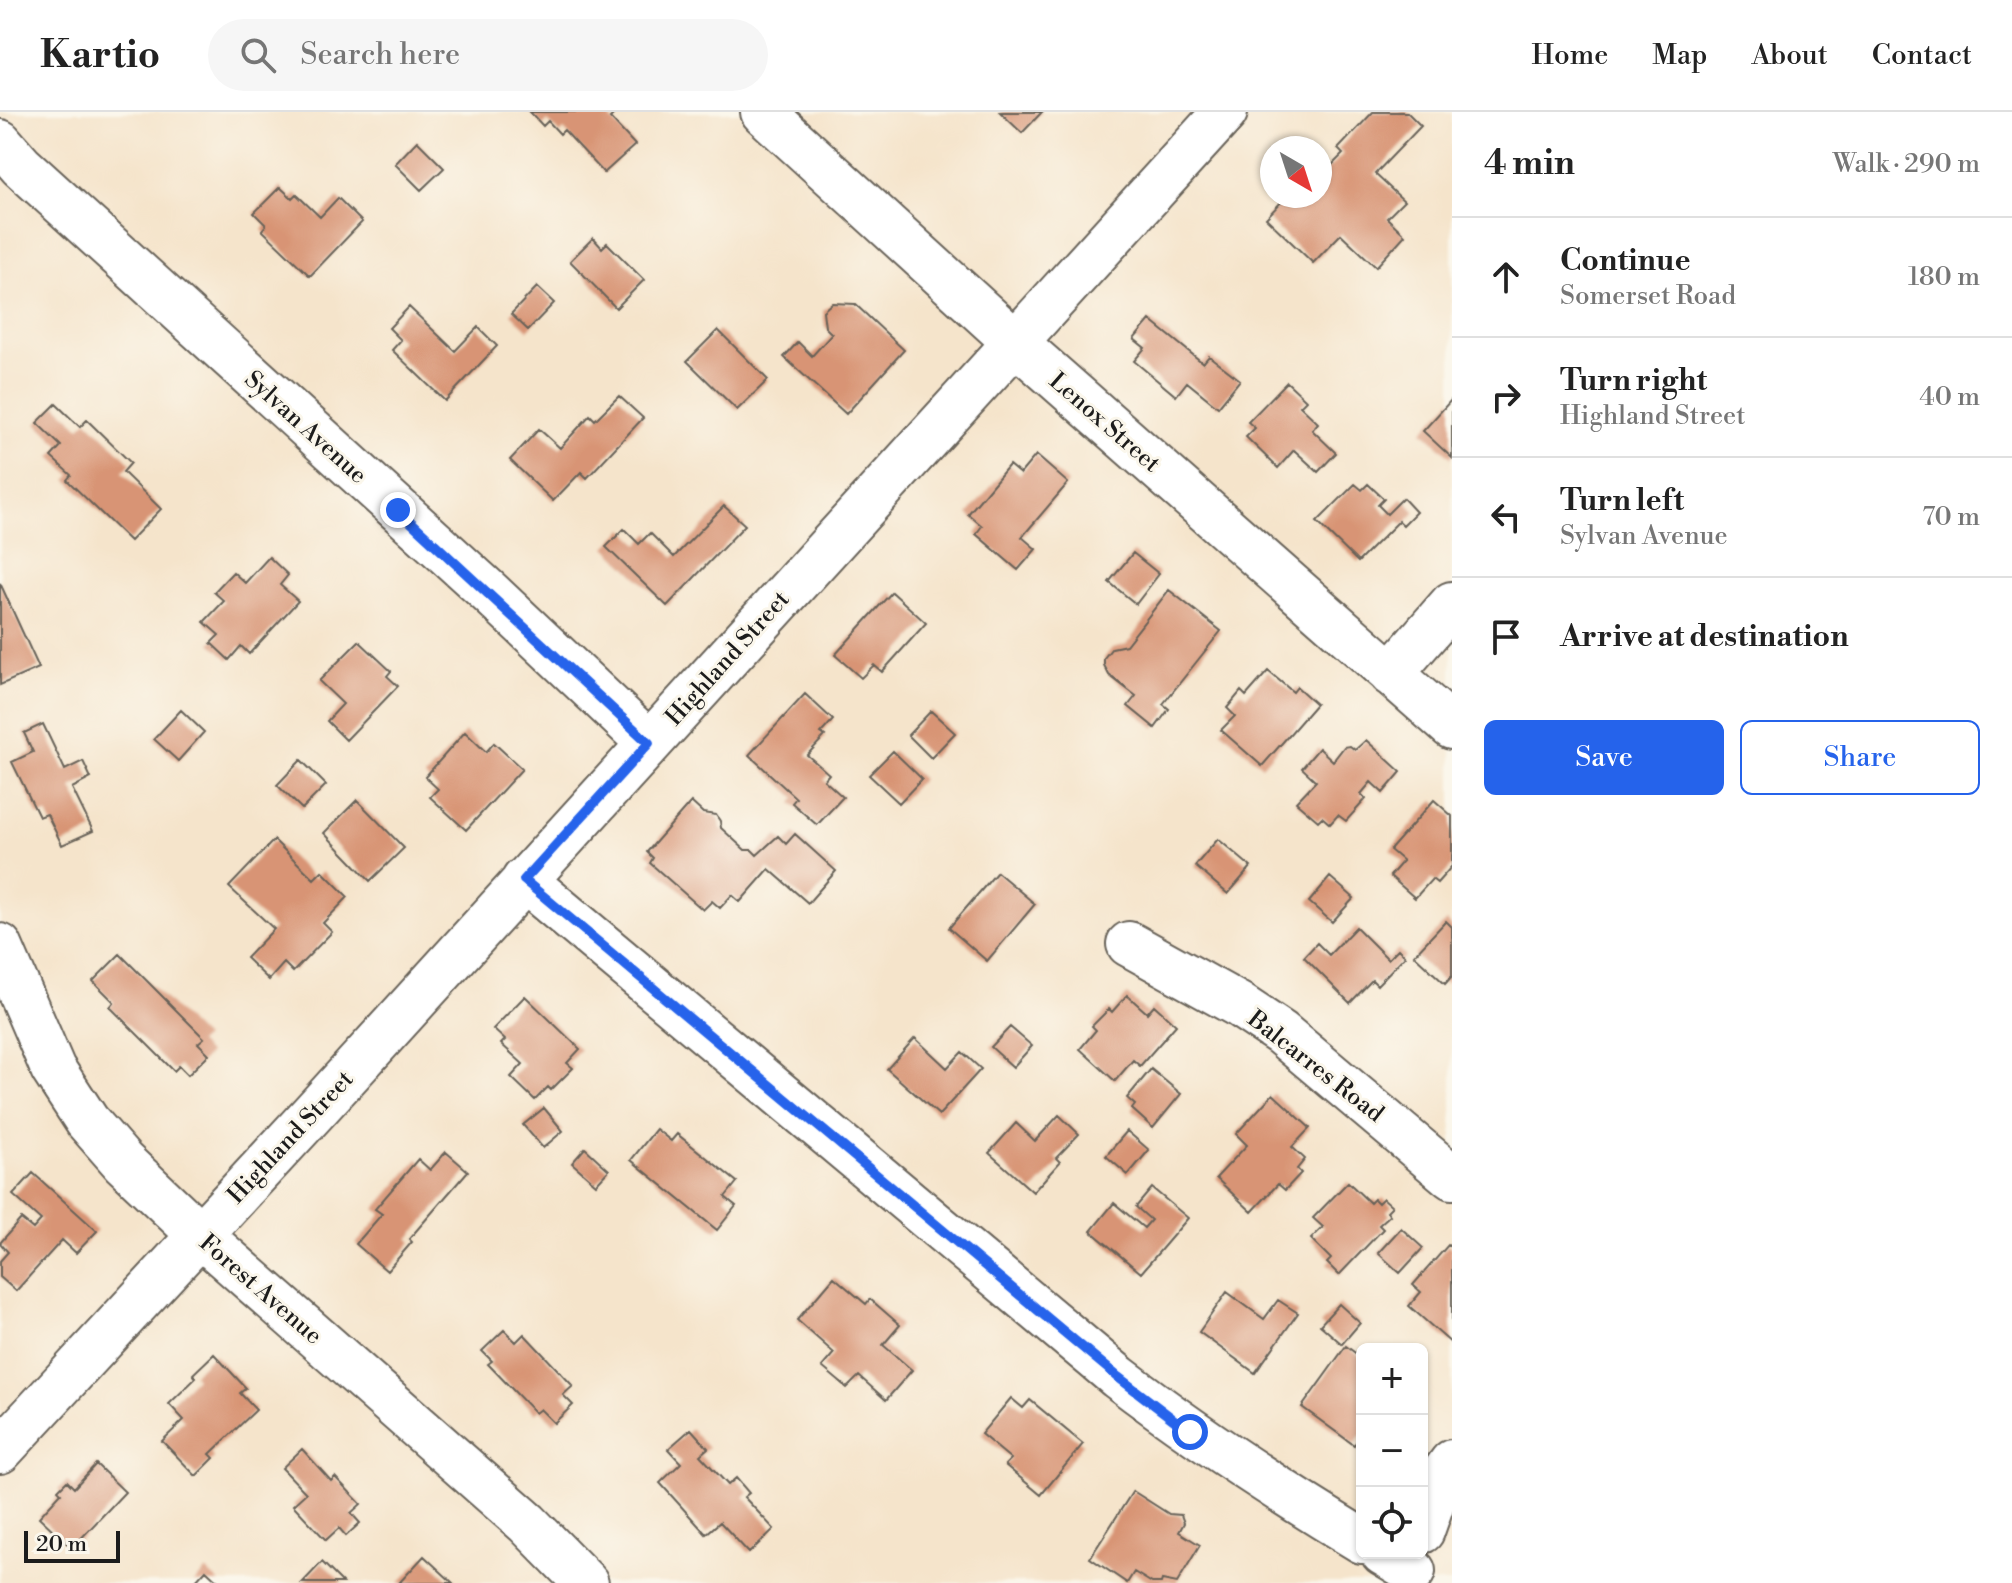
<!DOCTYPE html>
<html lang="en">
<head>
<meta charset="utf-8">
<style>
  :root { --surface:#fff; --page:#f6f6f6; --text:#222; --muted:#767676; --line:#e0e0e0; --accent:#2563eb }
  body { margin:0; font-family:"Libre Bodoni",serif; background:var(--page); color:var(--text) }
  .controls { position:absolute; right:24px; bottom:24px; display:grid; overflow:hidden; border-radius:12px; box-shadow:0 2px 6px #0004 }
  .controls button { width:72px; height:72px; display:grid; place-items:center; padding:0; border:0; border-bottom:2px solid var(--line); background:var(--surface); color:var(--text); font:40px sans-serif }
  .compass { position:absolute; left:1260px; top:24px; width:72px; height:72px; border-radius:50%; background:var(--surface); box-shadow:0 2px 6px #0004; rotate:141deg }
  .scale { position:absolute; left:24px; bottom:20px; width:96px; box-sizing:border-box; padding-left:8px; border:4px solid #1c1c1c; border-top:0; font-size:22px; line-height:28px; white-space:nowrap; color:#1c1c1c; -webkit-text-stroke:6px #fbf7ec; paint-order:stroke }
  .stop { position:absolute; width:24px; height:24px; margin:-18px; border:6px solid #2563eb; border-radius:50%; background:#fff }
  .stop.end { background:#2563eb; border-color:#fff; box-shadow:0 2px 8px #0008 }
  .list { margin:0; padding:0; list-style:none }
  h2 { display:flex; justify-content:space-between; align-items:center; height:104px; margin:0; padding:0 32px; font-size:34px }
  h2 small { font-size:26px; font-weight:400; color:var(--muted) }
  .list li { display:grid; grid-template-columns:52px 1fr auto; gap:24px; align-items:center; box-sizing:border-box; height:120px; padding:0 32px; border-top:2px solid var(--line) }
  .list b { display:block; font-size:30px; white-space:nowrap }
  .list p { margin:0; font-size:26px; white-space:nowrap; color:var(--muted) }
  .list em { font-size:26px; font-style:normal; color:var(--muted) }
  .actions { display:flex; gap:16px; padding:24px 32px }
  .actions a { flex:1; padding:18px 0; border:2px solid var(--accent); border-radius:12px; text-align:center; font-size:28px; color:var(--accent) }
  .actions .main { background:var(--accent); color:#fff }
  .icon { flex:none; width:44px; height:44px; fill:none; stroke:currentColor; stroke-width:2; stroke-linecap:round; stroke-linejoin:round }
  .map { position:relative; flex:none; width:1452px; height:1471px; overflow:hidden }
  header { display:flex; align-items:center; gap:48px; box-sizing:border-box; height:112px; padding:0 40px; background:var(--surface); border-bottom:2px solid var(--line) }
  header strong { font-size:38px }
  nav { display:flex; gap:44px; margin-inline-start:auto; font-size:28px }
  .search { width:560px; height:72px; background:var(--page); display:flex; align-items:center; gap:20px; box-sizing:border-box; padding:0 28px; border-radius:44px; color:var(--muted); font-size:30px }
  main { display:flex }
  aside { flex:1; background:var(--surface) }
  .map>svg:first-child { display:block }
  .building { fill:#d89475 }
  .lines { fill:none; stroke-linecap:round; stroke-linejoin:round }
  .minor-casing { stroke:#686259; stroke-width:48 }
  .minor { stroke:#fff; stroke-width:44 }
  .route { stroke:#2563eb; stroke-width:10 }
  .labels { text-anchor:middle; stroke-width:6; stroke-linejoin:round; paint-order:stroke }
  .street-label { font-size:24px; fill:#1c1c1c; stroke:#fbf7ec }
</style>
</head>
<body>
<header>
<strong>Kartio</strong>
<div class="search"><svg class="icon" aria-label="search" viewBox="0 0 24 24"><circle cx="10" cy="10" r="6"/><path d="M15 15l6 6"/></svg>Search here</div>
<nav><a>Home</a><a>Map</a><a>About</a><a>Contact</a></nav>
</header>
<main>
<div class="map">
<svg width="1452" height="1471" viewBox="0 0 1452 1471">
  <rect width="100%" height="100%" fill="#fbf7ec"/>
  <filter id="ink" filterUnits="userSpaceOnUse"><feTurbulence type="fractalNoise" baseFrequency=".0125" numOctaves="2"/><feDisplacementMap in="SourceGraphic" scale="16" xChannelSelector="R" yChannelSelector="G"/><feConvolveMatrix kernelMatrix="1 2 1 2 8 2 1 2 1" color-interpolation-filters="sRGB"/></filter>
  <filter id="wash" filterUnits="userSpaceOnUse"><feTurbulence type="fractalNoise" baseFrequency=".006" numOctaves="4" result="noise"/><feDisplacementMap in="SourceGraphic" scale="32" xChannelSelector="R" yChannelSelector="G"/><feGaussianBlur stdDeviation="1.8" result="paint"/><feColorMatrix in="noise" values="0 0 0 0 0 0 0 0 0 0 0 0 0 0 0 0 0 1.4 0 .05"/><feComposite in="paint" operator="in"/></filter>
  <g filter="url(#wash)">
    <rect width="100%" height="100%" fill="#f5e4cb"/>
    <g id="blocks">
      <!-- building -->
      <path class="building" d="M530 0H616L610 6 635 33 604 61 564 18 560 22 548 9 543 14Z
        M1000 0H1042L1022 21Z
        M1373 0H1407L1421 14 1375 62 1404 89 1387 106 1405 123 1376 155 1341 122 1313 151 1266 106 1287 84H1320V65L1343 42 1338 37Z
        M417 29 444 56 421 78 395 52Z
        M280 75 292 86 296 82 320 105 338 86 362 110 310 164 262 118 266 113 254 101Z
        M593 126 602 136 607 131 644 168 616 196 570 149Z
        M537 175 554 191 528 218 511 202Z
        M832 191 855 192 904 238 846 302 784 245 798 230 812 244 832 222 825 215 823 199Z
        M409 195 455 239 478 215 497 234 445 289 392 238 401 228 389 216Z
        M1150 208 1203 251 1209 244 1240 268 1218 295 1187 270 1176 284 1134 249 1145 236 1134 227Z
        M718 218 768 268 737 298 687 249Z
        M1287 270 1306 288 1300 294 1318 311 1312 318 1336 341 1318 360 1294 338 1278 356 1246 325 1255 316 1248 310Z
        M619 284 643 306 587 366 581 360 553 389 510 348 539 317 560 336 590 303 595 308Z
        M1452 287V346L1423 319Z
        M56 292 80 315 87 308 131 351 123 360 161 397 130 429 67 368 71 363 51 345 61 334 37 311Z
        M1036 343 1068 371 1022 425 1036 437 1018 458 976 422 982 414 968 402 1009 353 1020 362Z
        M1355 372 1362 378 1368 372 1384 387 1378 393 1387 402 1403 386 1416 400 1403 413 1399 409 1358 450 1317 410Z
        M724 394 745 413 667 494 606 435 624 417 639 432 650 421 674 445Z
        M1133 441 1159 462 1136 492 1109 470Z
        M269 445 288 463 280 473 298 489 249 542 241 534 229 548 211 531 219 523 204 510 224 489 214 480 233 460 245 471Z
        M0 471 39 556 0 573Z
        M1169 478 1221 519 1163 592 1169 597 1155 616 1128 594 1136 584 1109 563 1104 553V546L1112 536 1126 533Z
        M892 480 926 511 882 560 874 553 861 566 835 543Z
        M359 529 391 559 387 564 398 574 346 628 327 609 343 592 319 569Z
        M1268 559 1293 580 1297 575 1316 592 1262 654 1221 618 1235 604 1227 596 1241 579 1246 584Z
        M805 582 833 608 821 621 825 624 807 643 829 662 824 668 843 685 817 713 792 691 796 686 749 643Z
        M181 598 204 620 178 649 154 627Z
        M931 599 955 621 931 646 908 623Z
        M43 612 65 658 83 649 91 666 72 676 93 719 62 733 47 702 39 705 12 650 33 640 24 621Z
        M465 620 486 640 494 631 522 657 466 718 430 685 438 677 425 665Z
        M1366 628 1401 660 1383 681 1371 670 1361 682 1366 687 1346 709 1338 703 1330 712 1322 705 1318 709 1296 690 1316 669 1302 656 1319 636 1333 649 1344 635 1350 634 1355 638Z
        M893 639 922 667 899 691 869 663Z
        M301 648 326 673 302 697 277 673Z
        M357 688 404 736 370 769 324 721Z
        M1434 688 1452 704V754L1437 771 1432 767 1415 786 1390 764 1403 749 1390 738Z
        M691 690 703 701 716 703 720 709 721 716 745 738H752L757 743 778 724 786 732 795 722 836 759 808 791 769 757 740 790 732 783 720 796 712 789 703 798 650 751 653 746 647 740Z
        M1218 727 1251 755 1228 782 1195 754Z
        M274 728 314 767 322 759 348 785 323 811 332 820 293 860 284 851 269 868 246 846 274 817 229 775Z
        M997 760 1035 792 987 849 949 816Z
        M1330 765 1354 786 1332 810 1309 790Z
        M1446 809 1452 815V864L1445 872 1414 843Z
        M1356 815 1388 847 1398 837 1405 844 1377 873 1372 868 1350 891 1304 845 1317 831 1329 843Z
        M120 842 204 926 198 931 209 942 188 963 179 954 174 959 110 895 114 890 93 869Z
        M1127 883 1147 901 1154 893 1176 913 1140 954 1133 948 1115 969 1080 937 1096 918 1092 914 1109 897 1112 900Z
        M525 884 580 937 567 951 573 956 551 978 548 975 535 988 511 965 523 952 501 932 505 928 493 917Z
        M1010 915 1032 934 1013 955 991 935Z
        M915 926 947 956 962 940 981 957 939 1003 887 957Z
        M1151 957 1181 982 1153 1016 1132 997 1135 993 1127 986Z
        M1273 982 1310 1016 1292 1035 1305 1047 1297 1057 1301 1061 1285 1078 1278 1072 1252 1100 1216 1066 1247 1033 1236 1022Z
        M544 996 563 1019 543 1036 523 1013Z
        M1059 1003 1079 1022 1056 1046 1060 1050 1033 1080 989 1041 1016 1011 1035 1029Z
        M656 1017 671 1029 677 1022 737 1070 725 1085 736 1094 717 1118 631 1048Z
        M1127 1019 1149 1038 1128 1063 1106 1044Z
        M585 1036 609 1058 596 1072 572 1051Z
        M446 1040 468 1059 409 1127 412 1130 387 1159 356 1132 382 1102 375 1097 418 1047 430 1058Z
        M33 1061 97 1119 76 1141 62 1128 16 1179 0 1165V1149L8 1140 0 1131 21 1107 33 1117 41 1108 13 1083Z
        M1348 1070 1370 1091 1374 1087 1378 1091 1383 1086 1392 1094 1387 1099 1390 1103 1379 1113 1383 1117 1339 1163 1327 1151 1331 1147 1311 1127 1323 1115 1313 1106Z
        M1152 1076 1188 1106 1141 1161 1091 1119 1114 1091 1144 1116 1151 1108 1136 1095Z
        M1401 1116 1423 1136 1400 1161 1378 1141Z
        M1448 1133 1452 1136V1232L1409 1194 1421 1180 1413 1173Z
        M834 1165 866 1192 870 1187 900 1213 883 1233 912 1258 886 1288 859 1264 847 1276 822 1255 834 1241 797 1208Z
        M1227 1180 1264 1207 1278 1188 1298 1201 1255 1261 1199 1220Z
        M1339 1192 1360 1211 1342 1232 1320 1213Z
        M504 1218 516 1230 524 1222 573 1274 563 1283 573 1293 554 1311 540 1297 535 1301 488 1252 492 1249 482 1239Z
        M1346 1234 1362 1246V1322L1354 1333 1302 1295Z
        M214 1242 246 1276 240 1281 256 1298 210 1342 214 1346 196 1364 162 1329 184 1308 169 1292 196 1266 193 1262Z
        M1011 1286 1023 1296 1030 1288 1083 1332 1041 1383 1005 1353 1011 1347 981 1322Z
        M691 1317 708 1336 700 1343 728 1373 736 1366 749 1381 744 1385 774 1417 749 1441 720 1410 706 1422 660 1371 681 1351 668 1337Z
        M302 1337 331 1369 335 1365 361 1392 351 1401 360 1411 346 1424 339 1416 326 1428 293 1393 306 1381 282 1356Z
        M96 1352 125 1380 72 1436 39 1405 61 1381 58 1378 67 1369 74 1376Z
        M1133 1379 1169 1402 1181 1403 1184 1411 1179 1420 1200 1433 1177 1471 1162 1468 1161 1471H1152L1134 1460 1127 1471 1090 1446Z
        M424 1444 453 1471H399Z
        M322 1450 343 1471H302Z
        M206 1458 220 1471H194Z"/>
    </g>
  </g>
  <g filter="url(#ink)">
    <use href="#blocks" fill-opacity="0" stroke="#686259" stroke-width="2"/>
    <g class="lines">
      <defs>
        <path id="minor" d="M763 0 1015 230 1452 615
          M0 30 21 54 489 480 649 631
          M1391 562 1452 492
          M524 768 1118 1265C1198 1326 1276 1377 1362 1429
          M1129 832 1239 893 1281 921 1452 1065
          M0 834 53 957 87 1009 123 1050 200 1123 527 1411 586 1471
          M0 1339 313 1001 1225 0
          M1422 1419 1441 1365 1452 1350
          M1383 1441 1413 1459"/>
      </defs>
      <!-- minor casing -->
      <use href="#minor" class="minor-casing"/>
      <!-- minor -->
      <use href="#minor" class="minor"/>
    </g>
  </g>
  <g class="lines" filter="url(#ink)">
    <!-- route -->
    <path class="route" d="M398 398 649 631 524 768 1118 1265 1190 1320"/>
  </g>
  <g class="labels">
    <!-- street labels -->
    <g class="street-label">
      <text transform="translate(1105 310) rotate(41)" y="8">Lenox Street</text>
      <text transform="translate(306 315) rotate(42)" y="8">Sylvan Avenue</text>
      <text transform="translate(727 546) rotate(-48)" y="8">Highland Street</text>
      <text transform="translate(1316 954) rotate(38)" y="8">Balcarres Road</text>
      <text transform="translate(290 1025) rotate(-47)" y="8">Highland Street</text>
      <text transform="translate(261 1177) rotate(41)" y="8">Forest Avenue</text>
    </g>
  </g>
</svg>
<div class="controls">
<button>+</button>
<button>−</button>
<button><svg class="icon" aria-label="locate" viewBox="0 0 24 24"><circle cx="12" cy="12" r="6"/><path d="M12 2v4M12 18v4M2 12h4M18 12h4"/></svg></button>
</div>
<svg class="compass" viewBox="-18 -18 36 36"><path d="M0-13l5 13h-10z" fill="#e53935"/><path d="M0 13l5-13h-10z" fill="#767676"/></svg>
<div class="scale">20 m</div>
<div class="stop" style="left:1190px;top:1320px"></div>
<div class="stop end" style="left:398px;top:398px"></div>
</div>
<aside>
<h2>4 min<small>Walk · 290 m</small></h2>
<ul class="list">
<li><svg class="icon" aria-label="ahead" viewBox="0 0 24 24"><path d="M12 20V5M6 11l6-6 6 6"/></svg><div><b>Continue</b><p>Somerset Road</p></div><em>180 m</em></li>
<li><svg class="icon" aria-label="right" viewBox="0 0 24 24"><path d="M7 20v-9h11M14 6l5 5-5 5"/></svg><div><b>Turn right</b><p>Highland Street</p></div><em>40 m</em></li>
<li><svg class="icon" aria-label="left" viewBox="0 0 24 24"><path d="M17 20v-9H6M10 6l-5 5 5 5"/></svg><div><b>Turn left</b><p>Sylvan Avenue</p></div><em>70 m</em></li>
<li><svg class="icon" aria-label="arrive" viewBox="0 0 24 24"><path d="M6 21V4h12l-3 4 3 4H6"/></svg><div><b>Arrive at destination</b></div></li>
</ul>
<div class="actions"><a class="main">Save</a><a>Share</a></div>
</aside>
</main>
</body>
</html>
